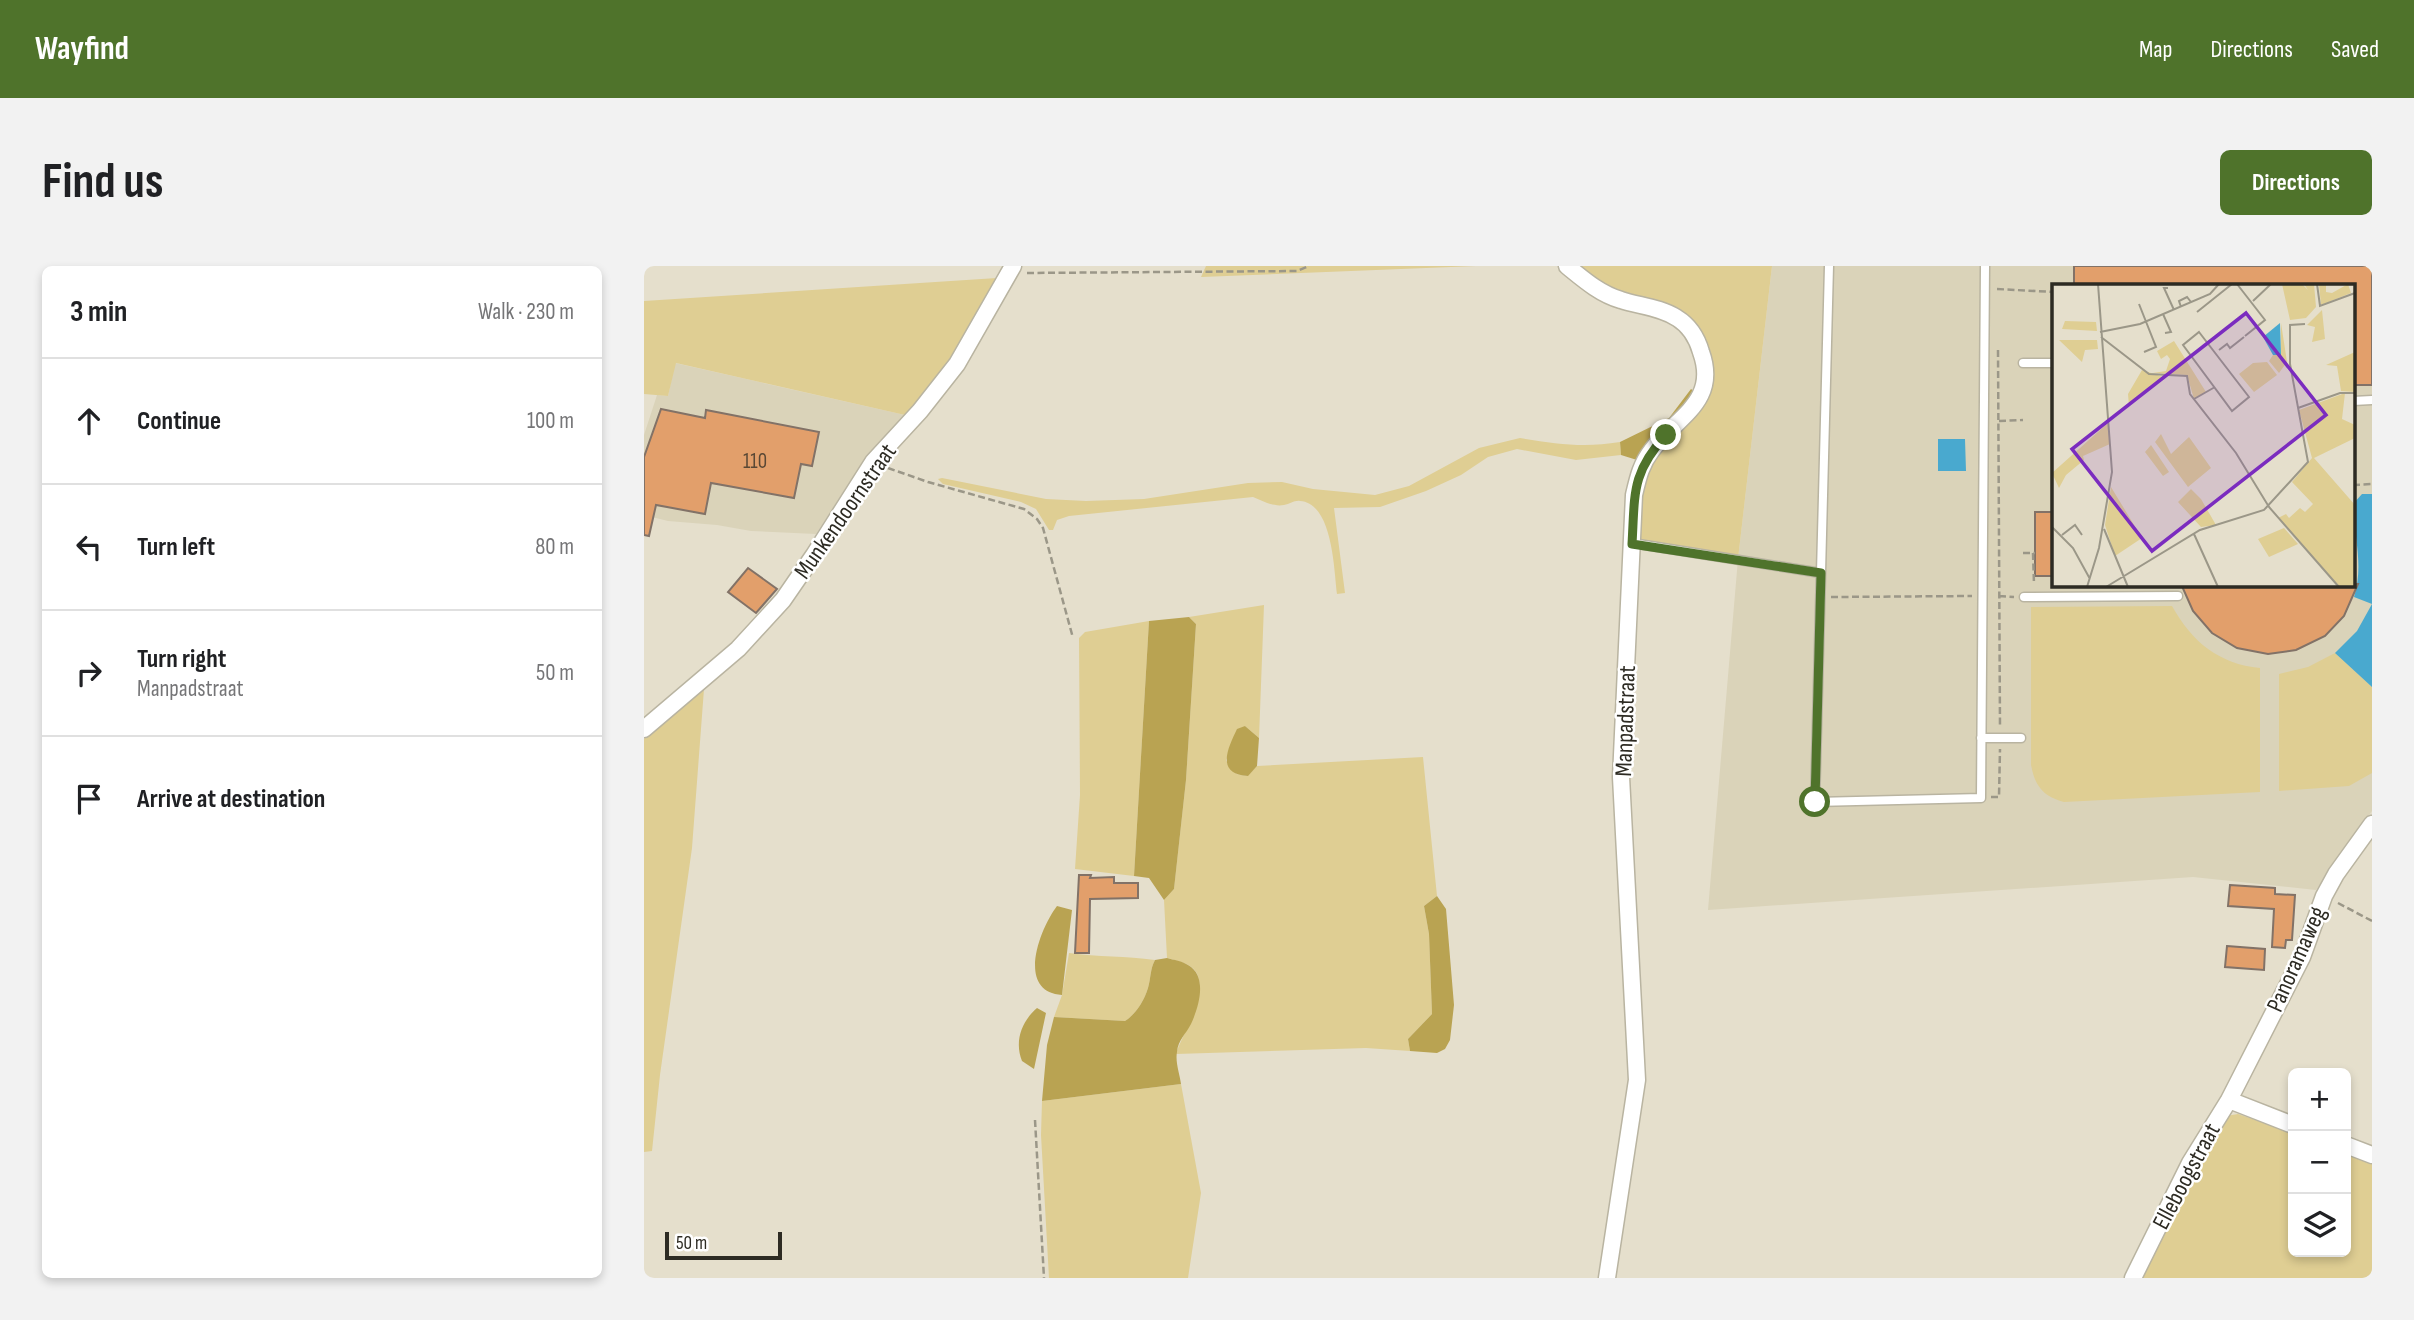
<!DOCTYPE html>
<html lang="en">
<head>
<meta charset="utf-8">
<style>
  :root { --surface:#fff; --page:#f2f2f2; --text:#202124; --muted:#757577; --line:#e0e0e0; --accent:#4f732b }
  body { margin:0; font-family:"Sofia Sans Condensed",sans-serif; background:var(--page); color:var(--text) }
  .controls { position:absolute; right:21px; bottom:21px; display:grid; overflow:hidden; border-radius:10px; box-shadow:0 4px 10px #0003 }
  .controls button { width:63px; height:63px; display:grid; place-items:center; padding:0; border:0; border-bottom:2px solid var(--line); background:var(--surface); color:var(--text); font:35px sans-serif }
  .scale { position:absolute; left:21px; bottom:18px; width:117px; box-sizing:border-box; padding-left:7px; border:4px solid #2d2b23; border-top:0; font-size:19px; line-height:24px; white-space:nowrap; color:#2d2b23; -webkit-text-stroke:5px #fff; paint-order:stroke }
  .stop { position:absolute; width:21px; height:21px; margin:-16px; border:5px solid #4f732b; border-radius:50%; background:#fff }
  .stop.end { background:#4f732b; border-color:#fff; box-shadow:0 2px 7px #0008 }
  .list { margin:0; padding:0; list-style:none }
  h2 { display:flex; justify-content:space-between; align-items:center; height:91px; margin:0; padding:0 28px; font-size:30px }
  h2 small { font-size:23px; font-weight:400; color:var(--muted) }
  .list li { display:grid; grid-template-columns:46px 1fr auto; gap:21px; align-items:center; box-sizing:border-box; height:126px; padding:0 28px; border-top:2px solid var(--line) }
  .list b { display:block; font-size:26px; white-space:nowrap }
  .list p { margin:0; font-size:23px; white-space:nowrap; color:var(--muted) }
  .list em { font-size:23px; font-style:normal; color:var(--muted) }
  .icon { flex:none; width:38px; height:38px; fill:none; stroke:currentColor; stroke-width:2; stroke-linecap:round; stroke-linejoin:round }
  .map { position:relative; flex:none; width:1728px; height:1012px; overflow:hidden; border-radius:10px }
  header { display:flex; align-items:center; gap:42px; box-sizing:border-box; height:98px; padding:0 35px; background:var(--accent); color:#fff }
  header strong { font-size:33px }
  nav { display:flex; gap:38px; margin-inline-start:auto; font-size:24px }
  .intro { display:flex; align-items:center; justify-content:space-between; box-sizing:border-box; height:168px; padding:0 42px }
  h1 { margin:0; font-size:49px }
  .button { padding:18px 32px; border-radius:10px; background:var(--accent); color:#fff; font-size:24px; font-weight:700 }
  main { display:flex; gap:42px; padding:0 42px }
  aside { flex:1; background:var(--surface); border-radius:10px; box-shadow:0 4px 10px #0003 }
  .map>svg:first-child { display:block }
  .built { fill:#dad3b9; fill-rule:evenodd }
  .green { fill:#dfce93 }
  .forest { fill:#b9a352 }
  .water { fill:#49a9cf }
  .building { fill:#e29f6b; stroke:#827267; stroke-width:2 }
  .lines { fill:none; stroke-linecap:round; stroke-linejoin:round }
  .lane-casing { stroke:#b9b4a1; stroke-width:11 }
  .street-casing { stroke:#b9b4a1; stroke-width:19 }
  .path { stroke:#9b9788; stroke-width:2.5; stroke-dasharray:7 3.5; stroke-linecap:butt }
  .lane { stroke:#fff; stroke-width:8 }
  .street { stroke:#fff; stroke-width:16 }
  .route { stroke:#4f732b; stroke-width:9 }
  .labels { text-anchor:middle; stroke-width:5; stroke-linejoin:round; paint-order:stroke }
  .number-label { font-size:21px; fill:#5a4835 }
  .street-label { font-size:24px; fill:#2d2b23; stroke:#fff }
  .inset-road { fill:none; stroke:#9b9788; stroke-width:2 }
  .view { fill:#7b2cbf; fill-opacity:0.15; stroke:#7b2cbf; stroke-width:3.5 }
  .inset-edge { fill:none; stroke:#2d2b23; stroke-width:3.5 }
</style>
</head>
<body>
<header>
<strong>Wayfind</strong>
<nav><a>Map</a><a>Directions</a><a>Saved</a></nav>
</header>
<div class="intro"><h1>Find us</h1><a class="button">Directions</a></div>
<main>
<aside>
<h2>3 min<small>Walk · 230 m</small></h2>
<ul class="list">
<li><svg class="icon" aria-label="ahead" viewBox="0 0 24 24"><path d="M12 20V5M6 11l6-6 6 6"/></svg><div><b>Continue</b></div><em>100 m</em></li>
<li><svg class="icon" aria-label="left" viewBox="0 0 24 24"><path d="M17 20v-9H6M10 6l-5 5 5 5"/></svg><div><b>Turn left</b></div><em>80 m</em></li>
<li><svg class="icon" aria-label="right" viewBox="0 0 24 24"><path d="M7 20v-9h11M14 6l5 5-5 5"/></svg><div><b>Turn right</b><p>Manpadstraat</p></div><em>50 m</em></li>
<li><svg class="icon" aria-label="arrive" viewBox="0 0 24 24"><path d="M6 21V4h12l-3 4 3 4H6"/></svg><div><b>Arrive at destination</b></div></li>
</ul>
</aside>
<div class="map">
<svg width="1728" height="1012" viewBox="0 0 1728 1012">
  <rect width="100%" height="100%" fill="#e5dfcc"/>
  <!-- built -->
  <path class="built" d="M1128 0H1728V545L1672 624 1549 611 1064 644 1094 293ZM1409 19H1709V318H1409Z
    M31 97 261 149 224 188 172 268 107 265 73 259 24 255 0 249V169L13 129 24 130Z"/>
  <!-- green -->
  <path class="green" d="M562 0H832L557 11Z
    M930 0H1128L1094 293 993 279 995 233 1002 202 1056 139 1051 62C1010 43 965 28 930 0Z
    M353 12 332 52 302 101 261 149 32 97 24 130 0 128V35Z
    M876 172C912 178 940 182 976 176L977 189 932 194 873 183 844 191 817 209 782 225 736 241 690 242 701 327 693 328C690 305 689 237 656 235 651 234 646 238 640 239 629 241 619 235 609 231L425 250 413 254 409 264H405L392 243 377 236 299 218 294 213 298 212 402 233 442 235 500 233 604 217 638 216 669 223 731 229 765 220 835 182Z
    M620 339 615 472 601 460 582 494C587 506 591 509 603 510L613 500 779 491 793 630 780 640 785 668 788 748 764 773 766 785 722 782 532 788C538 768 565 727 552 706 547 697 533 695 523 692L520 634 530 623 542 514 552 358 545 351Z
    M1528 340C1548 376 1575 398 1616 402V526L1420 536C1399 530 1391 520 1387 499V341Z
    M505 355 490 610 431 603 436 529 435 372 441 366Z
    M1691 387 1728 421V507L1705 520 1635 525V408L1664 401Z
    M60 423 48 582 16 809 8 885 0 886V473Z
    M425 687C454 691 482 690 511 694 506 703 507 712 504 722 500 735 492 748 481 755L410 751 418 729Z
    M537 818 557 927 544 1012H405L397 869 398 835Z
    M1594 848 1649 867V986H1702V886L1728 896V1012H1498L1573 863 1582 850Z"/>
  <!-- forest -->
  <path class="forest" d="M1047 123 1051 126 993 194 977 189 976 176 1025 152Z
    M545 351 552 358 542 514 530 623 520 634 505 612 490 610 505 355Z
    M601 460 615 472 613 500 604 510C571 508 584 482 593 463Z
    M793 630 802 643 810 739 806 774 801 783 793 787 766 785 764 773 788 748 785 668 780 640Z
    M413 640 428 644 418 729C372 726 395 664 413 640Z
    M523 692C530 694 538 695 544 699 564 710 555 741 547 758 542 768 534 774 533 786 531 796 536 809 537 818L398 835 403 779 410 751 481 755C492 748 500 735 504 722 507 712 506 703 511 694Z
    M393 742 402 747 390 803 378 795C370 775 378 755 393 742Z"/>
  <!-- water -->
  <path class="water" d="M1294 173H1321L1322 205H1294Z
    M1718 228H1728V421L1691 387 1713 365 1728 338 1710 331C1720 299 1710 271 1709 238Z"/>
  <!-- building -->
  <path class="building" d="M1430 0H1728V119H1709V19H1430Z
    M17 143 61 152 62 144 175 166 168 200 157 198 150 232 67 217 61 248 12 239 5 270 0 269V191Z
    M1391 246H1410V310H1391Z
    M104 302 133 323 112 347 84 326Z
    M1537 318H1714L1700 350 1681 370 1652 384 1624 388 1593 382 1568 367 1549 345Z
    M435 609H447L446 612 470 611V617H494V632L446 633 445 687H431Z
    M1586 619 1631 622V628L1651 629 1648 674H1642L1641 682 1628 681 1630 643 1584 640Z
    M1583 680 1621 683 1620 704 1581 701Z"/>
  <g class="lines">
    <defs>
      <path id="lane" d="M1185 0 1171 536 1337 532 1341 0
        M1379 97H1409
        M1709 135 1728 134
        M988 277 1177 307
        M1380 331 1534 330
        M1337 472H1377"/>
      <path id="street" d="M923 0C939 13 956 28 977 34 995 40 1016 41 1033 52 1046 60 1053 72 1057 86 1075 136 1032 151 1008 184 997 198 994 212 990 229L977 511 993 814 963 1012
        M0 463 94 383 139 334 170 289 229 196 276 145 313 98 369 0
        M1585 834 1649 859
        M1702 879 1728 889
        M1489 1012 1546 897 1585 834 1658 691 1680 630 1692 608 1728 558"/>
    </defs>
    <!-- lane casing -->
    <use href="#lane" class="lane-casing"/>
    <!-- street casing -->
    <use href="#street" class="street-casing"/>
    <!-- path -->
    <path class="path" d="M383 7 653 5 665 0
      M1353 23 1409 26
      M1354 84 1356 462
      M1355 155 1379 154
      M244 202 284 216 380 243 393 253 399 262 429 372
      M1709 219 1728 218
      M1379 287H1391
      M1389 287 1390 318
      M1355 330 1370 331
      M1187 331 1328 330
      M1347 531H1355L1356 483
      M1694 637 1728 655
      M391 854 400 1012"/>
    <!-- lane -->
    <use href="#lane" class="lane"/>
    <!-- street -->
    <use href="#street" class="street"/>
  </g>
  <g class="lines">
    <!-- route -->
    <path class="route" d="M1022 169C987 207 991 228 988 278L1177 307 1171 536"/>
  </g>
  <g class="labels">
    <!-- number labels -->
    <g class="number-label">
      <text x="111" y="202">110</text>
    </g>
    <!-- street labels -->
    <g class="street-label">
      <text transform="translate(201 245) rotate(-55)" y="8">Munkendoornstraat</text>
      <text transform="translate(981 455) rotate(-88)" y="8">Manpadstraat</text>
      <text transform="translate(1652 693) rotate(-66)" y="8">Panoramaweg</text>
      <text transform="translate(1542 910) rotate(-62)" y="8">Elleboogstraat</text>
    </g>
  </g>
  <!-- overview -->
  <g transform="translate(1408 18)">
    <rect width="303" height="303" fill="#e5dfcc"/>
    <path d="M230 0H250L256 6 252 0H262L264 23 254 34 238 36ZM267 0H274V8L280 9 296 0 299 9 269 21ZM270 26 273 55 260 58 263 43 255 41ZM13 37 44 38 45 47 10 45ZM229 39 235 78 227 89 217 77 221 71H229ZM7 56H45L46 65 33 66 30 78ZM122 57 154 108 142 115 135 91 101 89 114 87 118 75 115 71 109 75 105 67ZM303 68V108L289 107 285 82 274 81ZM215 78 225 91 202 108 187 90 201 79ZM90 86 111 93 77 122 76 110ZM293 109 290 135 303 141V154L262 174 303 221 302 303H288L226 234 234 230 237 234 248 224 253 228 261 220 240 198 260 174 247 126ZM56 139 58 160 31 172 32 176 14 191 7 204 0 189ZM109 150 119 170 137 153 159 184 136 203 103 158ZM99 161 117 188 111 192 93 168ZM59 203 90 254 63 272 53 241ZM139 205 149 215 164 241 149 243 126 218ZM232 244 246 260 217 273 206 255Z" fill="#dfce93"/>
    <path d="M228 39 229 71H221L211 53Z" fill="#49a9cf"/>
    <path class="inset-road" d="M185 0 213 36 193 52M265 0 268 22 303 9M116 4H112L122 26M201 17 219 0M87 20 104 63 92 68M129 23 127 17 135 13 139 18M145 28 180 0M111 30 119 48 113 49M48 48 88 40 158 10 167 0M147 48 197 113 180 127 131 61ZM49 53 97 90 135 92 138 110 184 169 217 223 287 303M167 66 175 60 178 64 192 53M142 115 163 103M246 124 288 109H303M0 243 21 264 38 295M52 245 76 303M142 250 166 303M10 251 23 241 30 251M35 303 47 264 60 188 46 0M54 303 148 246 212 226 256 178 238 80V41L253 40"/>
    <path class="view" d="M194 29 274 131 100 267 20 165Z"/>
    <rect width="303" height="303" class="inset-edge"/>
  </g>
</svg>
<div class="controls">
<button>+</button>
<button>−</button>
<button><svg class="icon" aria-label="layers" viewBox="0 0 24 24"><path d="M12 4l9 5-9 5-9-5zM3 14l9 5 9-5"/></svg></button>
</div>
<div class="scale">50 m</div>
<div class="stop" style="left:1171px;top:536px"></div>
<div class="stop end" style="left:1022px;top:169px"></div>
</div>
</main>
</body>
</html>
